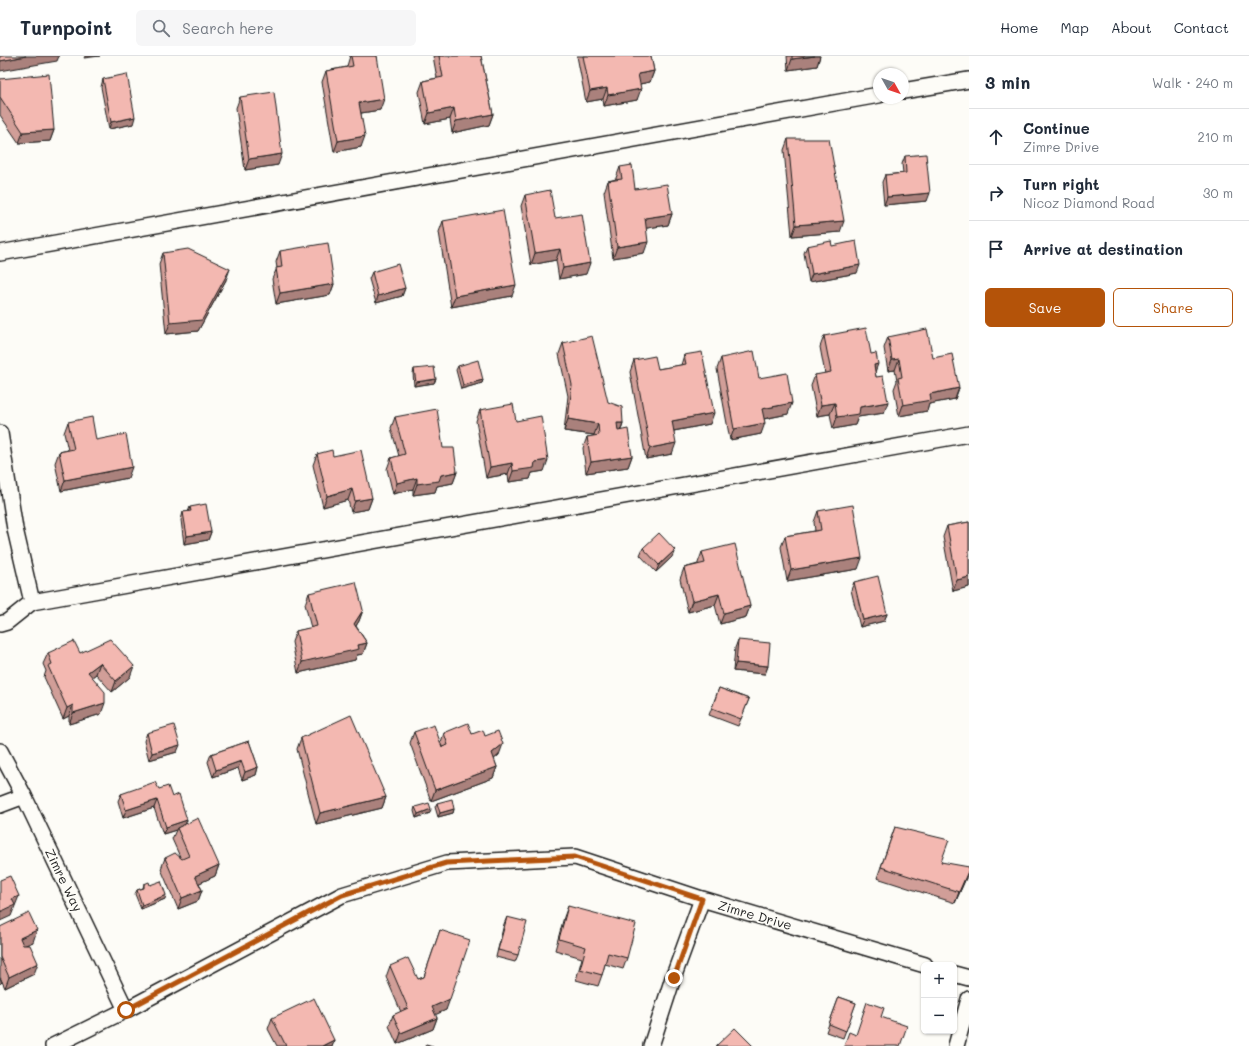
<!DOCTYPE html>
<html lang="en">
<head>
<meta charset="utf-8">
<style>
  :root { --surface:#fff; --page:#f6f6f7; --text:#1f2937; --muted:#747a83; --line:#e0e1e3; --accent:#b45309 }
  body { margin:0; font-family:Mali,sans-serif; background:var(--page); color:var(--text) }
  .controls { position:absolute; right:12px; bottom:12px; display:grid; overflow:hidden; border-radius:6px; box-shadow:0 1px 3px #0004 }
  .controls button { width:36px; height:36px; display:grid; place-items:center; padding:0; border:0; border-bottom:1px solid var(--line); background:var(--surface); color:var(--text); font:20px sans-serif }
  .compass { position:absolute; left:873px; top:12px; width:36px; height:36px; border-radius:50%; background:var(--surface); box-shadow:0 1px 3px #0004; rotate:130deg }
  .stop { position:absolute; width:12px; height:12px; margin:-9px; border:3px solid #b45309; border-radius:50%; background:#fff }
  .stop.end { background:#b45309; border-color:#fff; box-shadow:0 1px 4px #0008 }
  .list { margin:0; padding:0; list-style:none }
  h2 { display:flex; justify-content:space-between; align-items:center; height:52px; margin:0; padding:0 16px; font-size:17px }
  h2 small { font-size:13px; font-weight:400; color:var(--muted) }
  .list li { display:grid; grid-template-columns:26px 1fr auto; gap:12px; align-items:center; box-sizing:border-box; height:56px; padding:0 16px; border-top:1px solid var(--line) }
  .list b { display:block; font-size:15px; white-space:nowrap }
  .list p { margin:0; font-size:13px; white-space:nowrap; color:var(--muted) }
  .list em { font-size:13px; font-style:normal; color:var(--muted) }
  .actions { display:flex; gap:8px; padding:12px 16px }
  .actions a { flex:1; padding:9px 0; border:1px solid var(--accent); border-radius:6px; text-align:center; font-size:14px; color:var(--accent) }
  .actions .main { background:var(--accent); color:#fff }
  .icon { flex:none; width:22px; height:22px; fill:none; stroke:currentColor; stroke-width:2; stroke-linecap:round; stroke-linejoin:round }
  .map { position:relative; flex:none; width:969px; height:990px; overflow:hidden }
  header { display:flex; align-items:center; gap:24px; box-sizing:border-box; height:56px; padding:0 20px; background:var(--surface); border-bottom:1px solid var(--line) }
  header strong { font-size:19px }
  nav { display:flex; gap:22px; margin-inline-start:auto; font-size:14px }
  .search { width:280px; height:36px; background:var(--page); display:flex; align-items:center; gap:10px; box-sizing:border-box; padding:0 14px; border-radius:6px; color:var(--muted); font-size:15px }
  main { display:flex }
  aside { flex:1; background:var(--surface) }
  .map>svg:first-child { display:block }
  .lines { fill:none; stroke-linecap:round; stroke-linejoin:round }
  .street-casing { stroke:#1c1c1c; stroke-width:18 }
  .street { stroke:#fdfcf7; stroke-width:15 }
  .wall { fill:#d19e98; stroke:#1c1c1c }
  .shaded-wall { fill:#aa817c; stroke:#1c1c1c }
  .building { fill:#f3b8b1; stroke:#1c1c1c }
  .route { stroke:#b45309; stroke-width:5 }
  .labels { text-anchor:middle; stroke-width:3.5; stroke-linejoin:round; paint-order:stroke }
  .street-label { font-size:13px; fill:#1c1c1c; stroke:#fdfcf7 }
</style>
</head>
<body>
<header>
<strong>Turnpoint</strong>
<div class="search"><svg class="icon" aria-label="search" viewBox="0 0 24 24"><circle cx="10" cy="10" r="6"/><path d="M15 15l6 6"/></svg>Search here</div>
<nav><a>Home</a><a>Map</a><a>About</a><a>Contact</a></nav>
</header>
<main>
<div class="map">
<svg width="969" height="990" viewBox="0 0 969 990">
  <rect width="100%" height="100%" fill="#fdfcf7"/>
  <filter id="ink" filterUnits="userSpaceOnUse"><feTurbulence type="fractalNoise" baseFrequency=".025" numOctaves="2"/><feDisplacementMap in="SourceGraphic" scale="8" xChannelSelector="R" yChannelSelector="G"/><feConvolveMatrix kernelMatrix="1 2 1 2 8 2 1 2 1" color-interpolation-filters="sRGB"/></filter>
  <g filter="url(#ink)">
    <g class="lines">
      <defs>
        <path id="street" d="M903 35 969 24
          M0 197 879 39
          M0 377 15 473 32 546
          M0 568 7 566 32 546 969 378
          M0 695 24 740 126 954
          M0 749 24 740
          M954 918 969 922
          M53 990 126 954 342 839 447 807 575 801 702 843 925 909
          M651 990 673 922 702 843
          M956 990 969 943"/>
      </defs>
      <!-- street casing -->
      <use href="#street" class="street-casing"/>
      <!-- street -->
      <use href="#street" class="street"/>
    </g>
    <!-- wall -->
    <path class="wall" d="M350 0H377L380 54 361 57V91L334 96 322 26 326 15 347 11V10Z
      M433 0H481L493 58 489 69 452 77 450 63 425 68 419 36 423 25 437 22Z
      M577 0H651L654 15 650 26 640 28 637 44 604 50 603 43 586 46Z
      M787 0H820L817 10 788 14Z
      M0 23 54 74 50 85 19 87 0 59Z
      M103 23 133 68 109 73 101 31Z
      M240 41 278 109 245 114 236 52Z
      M788 83 840 176 792 180 784 94Z
      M905 100 927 145 884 149 882 126 885 119 903 117 902 108Z
      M620 111 635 133 672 158 668 169 646 172 644 197 613 202 604 136 608 125 616 123V122Z
      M525 139 555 162 586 218 559 223 556 204 531 209 521 150Z
      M443 165 512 240 451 251 439 176Z
      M807 190H832L857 217 809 226 804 197Z
      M280 195 334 228 330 239 276 248 272 223 277 212 276 206Z
      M163 197 226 224 198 275 166 278 159 208Z
      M372 216 405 232 402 240 376 247 369 223Z
      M824 280 871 298 884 357 858 361 855 369 833 373 830 358 817 360 811 330 815 319 825 318 820 291Z
      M888 281 933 302 959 332 955 343 929 348 927 355 899 360 894 333 897 325 895 314 888 315 884 292Z
      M563 287 623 367 621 374 632 400 628 411 586 417 583 392 587 381 594 380V379L564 375 568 340 559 298Z
      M684 299 710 368 674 375 672 398 646 403 630 316 634 304 658 313 681 309Z
      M721 302 759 322 788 358 764 363 761 378 730 384 717 313Z
      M458 310 483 324 482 327 461 333 456 314Z
      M414 313 436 323 434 327 414 330 413 317Z
      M480 354 516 365 544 415 532 417 530 423 509 426 508 418 486 422 476 365Z
      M395 361 443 392 457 416 453 427 437 430 435 436 413 439V433L393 438 387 413 391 402 399 400 391 372Z
      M68 366 96 384 128 422 61 435 55 407 59 396 68 394 64 377Z
      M317 398 333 400 372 442 368 453 351 456 348 444 323 451 313 409Z
      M190 451 211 476 208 484 184 488 181 464 183 456H188Z
      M818 455 858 513 787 525 781 491 785 480 815 475 814 466Z
      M969 466V531L953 535 943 481 947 470Z
      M643 492 672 501 656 516 640 499Z
      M702 496 750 550 746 561 720 568 715 549 688 556 680 523 684 512 698 508V507Z
      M854 526 887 558 884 565 860 571 851 534Z
      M309 537 363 554 359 565 356 570 367 587 363 598 357 599 355 604 298 617 292 586 296 575 311 572 305 548Z
      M738 584 768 610 765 618 733 615 735 592Z
      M48 597H80L130 621 112 636 96 618 92 621 101 658 69 668V660L63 663 44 621 46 615 43 608Z
      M719 632 749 643 738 670 709 659Z
      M414 676 441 686 444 677 472 678 485 680 499 699 494 703 497 711 493 722 431 745 410 687Z
      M147 677 177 696 149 704 144 685Z
      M301 682 386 741 382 752 316 768 297 693Z
      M249 685 258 711 256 719 242 724 238 712 213 721 208 706 211 698Z
      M159 733 187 764 185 768 219 809 215 820 199 827 202 834 198 845 178 853 161 813 165 802 181 803 172 783 176 774 163 778 154 752 123 762 118 745 121 738Z
      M437 747 454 753 453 757 438 761 435 751Z
      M415 751 430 757 416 762 414 755Z
      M895 771 941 806 966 822 955 847 877 822Z
      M144 828 165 843 141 853 135 838 137 834 143 832Z
      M568 850 627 902 623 913 605 908 602 919 598 930 576 924 582 902 555 894 564 861Z
      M507 861 518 899 515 906 496 901 504 868Z
      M0 871 33 886 25 889 34 918 5 932 0 921Z
      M440 874 446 954 435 958 437 962 433 973 397 988 389 970 393 959 401 956 386 921 390 910 418 923 424 921Z
      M839 941 856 947 843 982 826 976Z
      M272 962 334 984 332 990H277L268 973Z"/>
    <!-- shaded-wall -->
    <path class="shaded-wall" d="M26 0H59L57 5 0 15V5Z
      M85 0H100L84 2Z
      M815 0H820L817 10 788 14 792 3Z
      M654 15 650 26 634 29 638 18Z
      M607 32 603 43 586 46 590 35Z
      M641 33 637 44 604 50 608 39Z
      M384 43 380 54 355 58 359 47Z
      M454 52 450 63 425 68 429 57Z
      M493 58 489 69 452 77 456 65Z
      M135 61 133 68 109 73 111 66Z
      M54 74 50 85 19 87 23 76Z
      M365 80 361 91 334 96 338 85Z
      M282 98 278 109 245 114 249 103Z
      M930 137 927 145 884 149 887 141Z
      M672 158 668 169 641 173 645 162Z
      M844 165 840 176 792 180 796 169Z
      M648 186 644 197 613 202 617 191Z
      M560 193 556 204 531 209 535 197Z
      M590 207 586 218 559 223 563 212Z
      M860 209 857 217 809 226 812 218Z
      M230 213 226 224 198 275 166 278 170 267Z
      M334 228 330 239 276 248 280 237Z
      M516 229 512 240 451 251 455 240Z
      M405 232 402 240 376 247 378 240Z
      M899 303 895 314 888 315 892 304Z
      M878 308 874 319V309Z
      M436 323 434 327 414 330 416 326Z
      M483 324 482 327 461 333 463 329Z
      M959 332 955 343 929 348 927 355 899 360 903 349 930 338Z
      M888 346 884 357 858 361 855 369 833 373 837 361 860 351Z
      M792 347 788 358 758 364 762 353Z
      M835 347 830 358 817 360 821 349Z
      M714 357 710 368 668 376 672 365Z
      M568 363 598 368 594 379 564 375Z
      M617 367H623L619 378H613Z
      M765 367 761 378 730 384 734 373Z
      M676 387 672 398 646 403 650 392Z
      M632 400 628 411 586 417 591 406Z
      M548 404 544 415 532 417 530 423 509 426 513 415 535 406Z
      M512 407 508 418 486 422 490 411Z
      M132 411 128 422 61 435 65 424Z
      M457 416 453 427 437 430 435 436 413 439 417 428 441 419Z
      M417 422 413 433 393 438 397 427Z
      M352 433 348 444 323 451 327 440Z
      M372 442 368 453 351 456 355 445Z
      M211 476 208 484 184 488 187 480Z
      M675 494 672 501 656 516 659 509Z
      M862 502 858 513 787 525 791 514Z
      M969 521V531L953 535 957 524Z
      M719 538 715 549 688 556 692 545Z
      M750 550 746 561 720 568 724 557Z
      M363 554 359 565 350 579 354 568Z
      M887 558 884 565 860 571 863 564Z
      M367 587 363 598 357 599 355 604 298 617 302 606 358 589Z
      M100 607 96 618 84 627 88 616Z
      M736 607 768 610 765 618 733 615Z
      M134 610 130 621 112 636 116 625Z
      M105 647 101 658 69 668 73 657Z
      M73 649 69 660 63 663 67 652Z
      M503 688 499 699 488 708 492 697Z
      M180 689 177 696 149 704 152 697Z
      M241 705 238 712 213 721 216 714Z
      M258 711 256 719 242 724 245 716Z
      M497 711 493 722 431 745 435 734Z
      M386 741 382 752 316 768 320 757Z
      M157 744 154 752 123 762 126 754Z
      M431 753 430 757 416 762 418 758Z
      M454 753 453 757 438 761 440 757Z
      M187 764 184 771 177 772 176 774 163 778 166 771Z
      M219 809 215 820 191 831 195 820Z
      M969 813 966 822 955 847 959 836Z
      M202 834 198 845 178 853 182 842Z
      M166 839 165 843 141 853 142 849Z
      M19 840 11 860 0 865V856L12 843Z
      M37 874 33 886 16 893 20 882Z
      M38 907 34 918 5 932 9 921Z
      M450 943 446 954 428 962 432 951Z
      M437 962 433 973 397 988 401 977Z
      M334 984 332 990H322Z"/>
    <!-- building -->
    <path class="building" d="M0 0H26L0 5Z
      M351 0H377L384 43 359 47 365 80 338 85 326 15 353 10Z
      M439 0H481L493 58 456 65 454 52 429 57 423 25 443 21Z
      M583 0H651L654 15 638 18 641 33 608 39 607 32 590 35Z
      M792 0H815L792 3Z
      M49 18 54 74 23 76 0 41V23Z
      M127 18 135 61 111 66 103 23Z
      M274 36 282 98 249 103 240 41Z
      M788 83H829L844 165 796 169Z
      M926 98 930 137 887 141 885 119 906 117 905 100Z
      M632 109 635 133 667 128 672 158 645 162 648 186 617 191 608 125 622 123 620 111Z
      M550 134 555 162 582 158 590 207 563 212 560 193 535 197 525 139Z
      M503 154 516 229 455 240 443 165Z
      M831 185 832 190 856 185 860 209 812 218 807 190Z
      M328 187 334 228 280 237 276 212 282 211 280 195Z
      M188 193 230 213 202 264 170 267 163 197Z
      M398 208 405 232 378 240 372 216Z
      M866 272 871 298 876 297 878 308 874 309 876 321 883 320 888 346 860 351 859 358 837 361 835 347 821 349 815 319 831 316 824 280Z
      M927 273 933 302 952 298 959 332 930 338 931 344 903 349 898 322 902 321 899 303 892 304 888 281Z
      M592 280 608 346 622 351 623 367H617L618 375 628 373 632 400 591 406 587 381 599 379 598 368 568 363 572 329 563 287Z
      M754 295 759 322 787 317 792 347 762 353 765 367 734 373 721 302Z
      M702 296 714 357 672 365 676 387 650 392 634 304 655 300 658 313 686 308 684 299Z
      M478 304 483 324 463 329 458 310Z
      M434 311 436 323 416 326 414 313Z
      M513 348 516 365 541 360 548 404 535 406 534 412 513 415 512 407 490 411 480 354Z
      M437 353 443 392H454L457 416 441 419 439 425 417 428V422L397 427 391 402 405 398 395 361Z
      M92 361 96 384 126 378 132 411 65 424 59 396 74 393 68 366Z
      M332 394 333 400 361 394 372 442 355 445 352 433 327 440 317 398Z
      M206 448 211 476 187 480 183 456 191 455 190 451Z
      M853 449 862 502 791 514 785 480 821 474 818 455Z
      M969 466V521L957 524 947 470Z
      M659 477 675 494 659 509 643 492Z
      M735 488 750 550 724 557 719 538 692 545 684 512 705 507 702 496Z
      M878 520 887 558 863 564 854 526Z
      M356 526 363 554 354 568 367 587 358 589 359 593 302 606 296 575 317 570 309 537Z
      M110 583 134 610 116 625 100 607 88 616 105 636V647L73 657V649L67 652 48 610 52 608 48 597 74 585 80 597Z
      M738 584 770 587 768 610 736 607Z
      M719 632 749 643 741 663 712 652Z
      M351 659 386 741 320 757 301 682Z
      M468 667 472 678 483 674 485 680 498 675 503 688 492 697 497 711 435 734 414 676 434 669 442 691 448 689 444 677Z
      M174 669 180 689 152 697 147 677Z
      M249 685 258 711 245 716 241 705 216 714 211 698Z
      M155 726 159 733 168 730 172 741 179 738 187 764 166 771 157 744 126 754 121 738Z
      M452 743 454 753 440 757 437 747Z
      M429 747 431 753 418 758 415 751Z
      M198 762 219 809 195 820 202 834 182 842 165 802 175 797 182 803 189 800 177 772Z
      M895 771 949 784 941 806 969 811V813L959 836 881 811Z
      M10 820 19 840 12 843 15 849 0 856V824Z
      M161 825 166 839 142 849 137 834 144 832V828L149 826 150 829Z
      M568 850 636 868 627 902 608 897 602 919 580 913 586 891 559 883Z
      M29 857 37 874 20 882 23 889H30L38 907 9 921 0 901V871Z
      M507 861 527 866 518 899 498 894Z
      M440 874 470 884 450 943 432 951 437 962 401 977 393 959 408 952 390 910 408 902 418 923 424 921Z
      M0 922 2 926 0 928Z
      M839 941 856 947 846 975 829 968Z
      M314 942 334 984 322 990H286L272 962Z
      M867 946 884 952 881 961 907 970 900 990H844L849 976 856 979Z
      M735 972 753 990H716Z
      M426 988 433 990H425Z"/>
  </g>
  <g class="lines" filter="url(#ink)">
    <!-- route -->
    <path class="route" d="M126 954 342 839 446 807 575 801 702 843 674 922"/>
  </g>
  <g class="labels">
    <!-- street labels -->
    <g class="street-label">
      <text transform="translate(64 824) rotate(64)" y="5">Zimre Way</text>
      <text transform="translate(755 859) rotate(16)" y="5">Zimre Drive</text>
    </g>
  </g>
</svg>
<div class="controls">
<button>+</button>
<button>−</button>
</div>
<svg class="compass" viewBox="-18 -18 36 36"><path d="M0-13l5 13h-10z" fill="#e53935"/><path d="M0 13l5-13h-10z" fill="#747a83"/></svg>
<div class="stop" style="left:126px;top:954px"></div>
<div class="stop end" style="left:674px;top:922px"></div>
</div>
<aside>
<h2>3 min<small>Walk · 240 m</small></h2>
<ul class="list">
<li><svg class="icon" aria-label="ahead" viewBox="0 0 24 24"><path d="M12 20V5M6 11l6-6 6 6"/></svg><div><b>Continue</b><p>Zimre Drive</p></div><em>210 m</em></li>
<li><svg class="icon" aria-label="right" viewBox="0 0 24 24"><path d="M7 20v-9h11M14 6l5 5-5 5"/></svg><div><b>Turn right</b><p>Nicoz Diamond Road</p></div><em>30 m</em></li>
<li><svg class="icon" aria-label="arrive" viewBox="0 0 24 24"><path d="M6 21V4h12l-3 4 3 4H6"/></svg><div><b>Arrive at destination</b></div></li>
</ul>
<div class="actions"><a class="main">Save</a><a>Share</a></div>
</aside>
</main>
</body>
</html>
